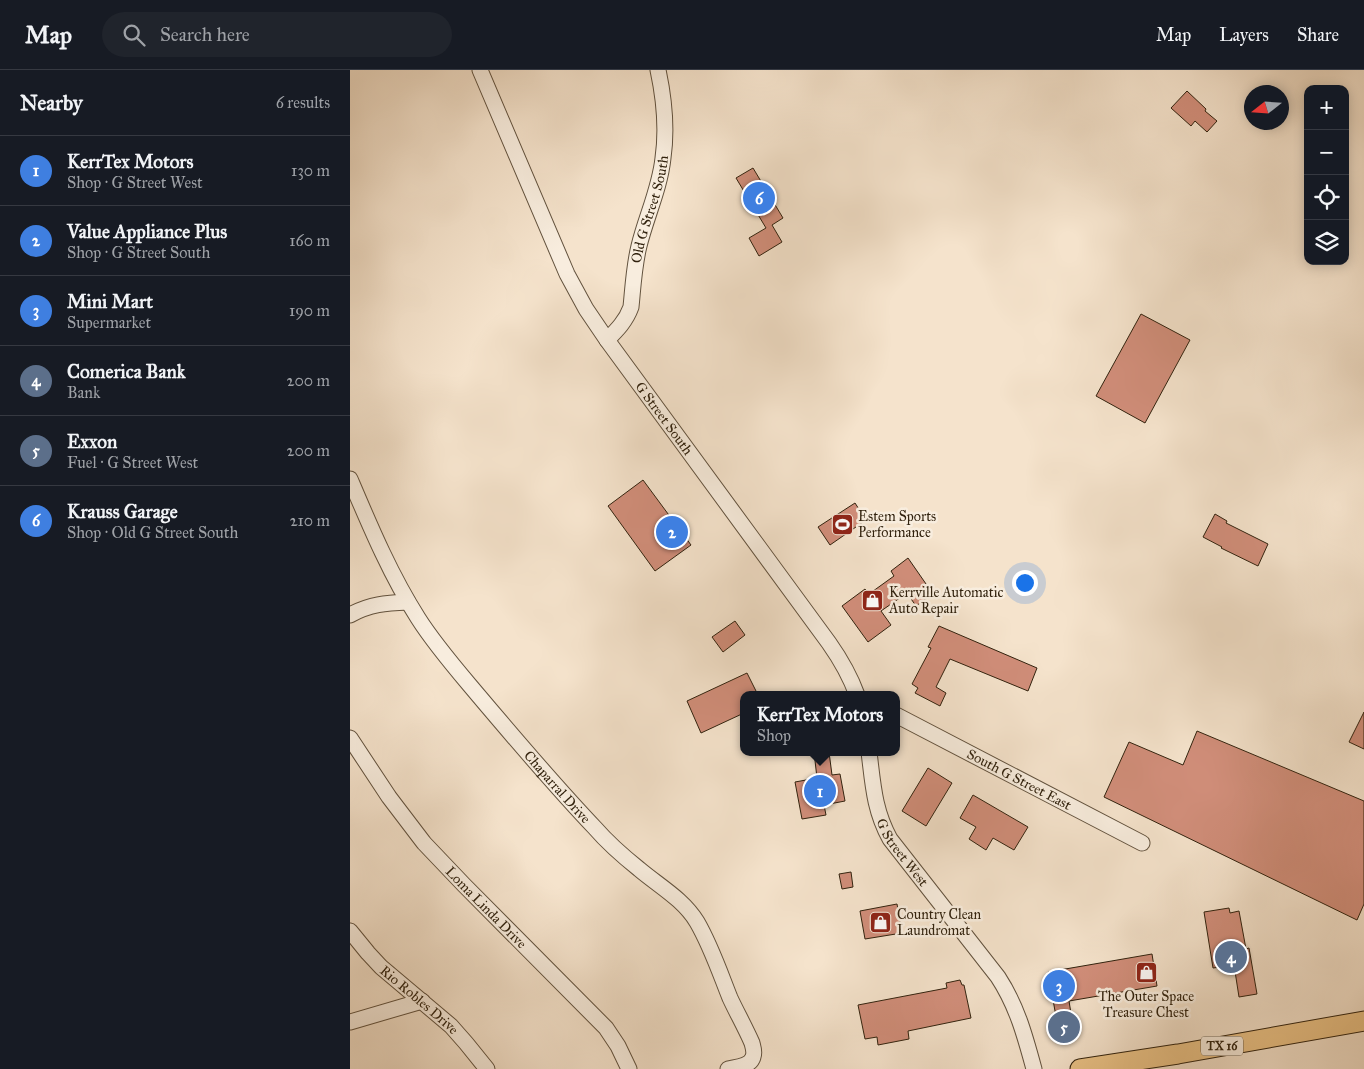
<!DOCTYPE html>
<html lang="en">
<head>
<meta charset="utf-8">
<style>
  :root { --surface:#171b24; --page:#20242c; --text:#f1f3f6; --muted:#9ea1a6; --line:#363941; --accent:#c59692 }
  body { margin:0; font-family:"IM FELL Great Primer",serif; background:var(--page); color:var(--text) }
  .controls { position:absolute; right:15px; top:15px; display:grid; overflow:hidden; border-radius:10px; box-shadow:0 2px 12px #0003 }
  .controls button { width:45px; height:45px; display:grid; place-items:center; padding:0; border:0; border-bottom:1px solid var(--line); background:var(--surface); color:var(--text); font:25px sans-serif }
  .compass { position:absolute; left:894px; top:15px; width:45px; height:45px; border-radius:50%; background:var(--surface); box-shadow:0 2px 12px #0003; rotate:253deg }
  .you { position:absolute; left:674px; top:512px; width:18px; height:18px; margin:-12px; border:4px solid #fff; border-radius:50%; background:#1a73e8; box-shadow:0 0 0 8px #1a73e833 }
  .badge { display:grid; place-items:center; width:32px; height:32px; border-radius:50%; background:var(--accent); color:#fff; font-size:16px; font-weight:700 }
  .pin { position:absolute; translate:-50% -50%; border:2px solid #fff; box-shadow:0 1px 5px #0006 }
  .popup { position:absolute; left:390px; top:621px; width:160px; height:65px; box-sizing:border-box; display:grid; place-content:center; border-radius:10px; background:var(--surface); filter:drop-shadow(0 1px 4px #0005); font-size:16px; white-space:nowrap; color:var(--muted) }
  .popup b { font-size:19px; color:var(--text) }
  .popup::after { content:''; position:absolute; left:50%; top:100%; margin-left:-10px; border:10px solid transparent; border-top-color:var(--surface) }
  .list { margin:0; padding:0; list-style:none }
  h2 { display:flex; justify-content:space-between; align-items:center; height:65px; margin:0; padding:0 20px; font-size:21px }
  h2 small { font-size:16px; font-weight:400; color:var(--muted) }
  .list li { display:grid; grid-template-columns:32px 1fr auto; gap:15px; align-items:center; box-sizing:border-box; height:70px; padding:0 20px; border-top:1px solid var(--line) }
  .list b { display:block; font-size:19px; white-space:nowrap }
  .list p { margin:0; font-size:16px; white-space:nowrap; color:var(--muted) }
  .list em { font-size:16px; font-style:normal; color:var(--muted) }
  .icon { flex:none; width:28px; height:28px; fill:none; stroke:currentColor; stroke-width:2; stroke-linecap:round; stroke-linejoin:round }
  .map { position:relative; flex:none; width:1014px; height:999px; overflow:hidden }
  header { display:flex; align-items:center; gap:30px; box-sizing:border-box; height:70px; padding:0 25px; background:var(--surface); border-bottom:1px solid var(--line) }
  header strong { font-size:24px }
  nav { display:flex; gap:28px; margin-inline-start:auto; font-size:18px }
  .search { width:350px; height:45px; background:var(--page); display:flex; align-items:center; gap:12px; box-sizing:border-box; padding:0 18px; border-radius:28px; color:var(--muted); font-size:19px }
  main { display:flex }
  aside { flex:1; background:var(--surface) }
  .map>svg:first-child { display:block }
  .building { fill:#d18e7a; stroke:#31220e }
  .lines { fill:none; stroke-linecap:round; stroke-linejoin:round }
  .minor-casing { stroke:#62523e; stroke-width:17 }
  .major-casing { stroke:#31220e; stroke-width:21 }
  .minor { stroke:#f8edde; stroke-width:15 }
  .major { stroke:#eac286; stroke-width:19 }
  .labels { text-anchor:middle; stroke-width:5; stroke-linejoin:round; paint-order:stroke }
  .shield { fill:#f8edde; stroke:#6d5f4c; stroke-width:1 }
  .shield-label { font-size:12px; font-weight:bold; fill:#31220e }
  .street-label { font-size:14px; fill:#31220e; stroke:#f8edde }
  .poi-label { font-size:14px; fill:#31220e; stroke:#f8edde; text-anchor:start }
</style>
</head>
<body>
<header>
<strong>Map</strong>
<div class="search"><svg class="icon" aria-label="search" viewBox="0 0 24 24"><circle cx="10" cy="10" r="6"/><path d="M15 15l6 6"/></svg>Search here</div>
<nav><a>Map</a><a>Layers</a><a>Share</a></nav>
</header>
<main>
<aside>
<h2>Nearby<small>6 results</small></h2>
<ul class="list">
<li><span class="badge" style="background:#3f7fe0">1</span><div><b>KerrTex Motors</b><p>Shop · G Street West</p></div><em>130 m</em></li>
<li><span class="badge" style="background:#3f7fe0">2</span><div><b>Value Appliance Plus</b><p>Shop · G Street South</p></div><em>160 m</em></li>
<li><span class="badge" style="background:#3f7fe0">3</span><div><b>Mini Mart</b><p>Supermarket</p></div><em>190 m</em></li>
<li><span class="badge" style="background:#5c6f8a">4</span><div><b>Comerica Bank</b><p>Bank</p></div><em>200 m</em></li>
<li><span class="badge" style="background:#5c6f8a">5</span><div><b>Exxon</b><p>Fuel · G Street West</p></div><em>200 m</em></li>
<li><span class="badge" style="background:#3f7fe0">6</span><div><b>Krauss Garage</b><p>Shop · Old G Street South</p></div><em>210 m</em></li>
</ul>
</aside>
<div class="map">
<svg width="1014" height="999" viewBox="0 0 1014 999">
  <rect width="100%" height="100%" fill="#f5e3cc"/>
  <filter id="stains"><feTurbulence type="fractalNoise" baseFrequency=".004" numOctaves="4"/><feColorMatrix values="0 0 0 0 .2 0 0 0 0 .09 0 0 0 0 .02 0 0 0 .5 -.17"/></filter>
  <radialGradient id="worn" r=".72"><stop offset=".6" stop-color="#630" stop-opacity="0"/><stop offset="1" stop-color="#630" stop-opacity=".3"/></radialGradient>
  <!-- building -->
  <path class="building" d="M837 21 856 39 855 41 867 51 857 62 845 51 841 56 821 38Z
    M403 98 433 148 422 155 432 172 409 186 399 168 416 158 386 108Z
    M791 244 840 270 795 353 746 326Z
    M293 410 341 475 305 501 258 436Z
    M505 433 516 450 480 475 468 457Z
    M865 444 877 451 876 453 918 474 908 496 871 478 872 477 853 467Z
    M558 488 583 524 566 536 557 523 531 541 541 555 518 572 492 536 515 519 519 524 544 506 541 501Z
    M385 551 395 565 373 582 362 567Z
    M589 556 687 598 678 621 600 589 586 617 596 623 590 636 565 623 568 618 562 614 581 578 578 577Z
    M397 603 408 625H394V643L351 663 337 631Z
    M1014 642V679L999 672Z
    M847 661 1014 731V834L1007 850 754 727 779 672 833 695Z
    M464 682H479L482 705 490 704 495 731 474 735 476 745 452 749 445 712 467 708Z
    M578 698 602 713 576 756 552 741Z
    M623 725 678 757 664 780 643 768 636 780 619 769 626 757 610 748Z
    M501 802 503 817 492 819 489 804Z
    M547 834 552 863 515 869 510 841Z
    M879 838 880 843 889 841 896 879 899 878 907 924 889 927 884 895 863 898 854 842Z
    M802 884 807 916 719 931 724 962 707 964 705 952H707L698 902Z
    M610 910 612 915H614L621 948 558 961 559 969 528 975 527 967 515 969 508 935 597 918 596 913Z"/>
  <g class="lines">
    <defs>
      <g id="minor">
        <path id="s1" d="M130 0 217 204 236 239 257 270 479 573C491 590 500 606 507 625"/>
        <path id="s2" d="M257 270C267 260 276 251 281 237 283 217 284 196 289 176 296 147 310 118 313 88 317 60 314 28 308 0"/>
        <path id="s3" d="M0 409C20 456 40 504 68 548 85 575 107 600 128 625 166 670 204 715 245 758 258 773 274 787 289 799 309 816 333 829 347 852 361 876 370 903 380 928 387 943 395 957 402 973 403 977 405 982 403 987 400 997 386 997 378 999"/>
        <path d="M0 545C20 534 36 533 58 532"/>
        <path id="s4" d="M546 645 792 773"/>
        <path id="s5" d="M0 668 39 727 74 773 114 815 256 958 268 976 279 999"/>
        <path id="s6" d="M519 682C523 714 524 740 540 769L648 907C667 936 675 966 684 999"/>
        <path id="s7" d="M0 861 18 883 31 897 101 956 116 973 137 999"/>
        <path d="M0 952 72 931"/>
      </g>
      <path id="major" d="M730 999 828 984 1014 951"/>
    </defs>
    <!-- minor casing -->
    <use href="#minor" class="minor-casing"/>
    <!-- major casing -->
    <use href="#major" class="major-casing"/>
    <!-- minor -->
    <use href="#minor" class="minor"/>
    <!-- major -->
    <use href="#major" class="major"/>
  </g>
  <!-- icons -->
  <defs>
    <symbol id="stadium-square" viewBox="-11 -11 22 22"><rect x="-9" y="-9" width="18" height="18" rx="4" fill="#8f2418" stroke="#f8edde"/><path d="M0-5a6.5 5 0 1 0 0 10a6.5 5 0 1 0 0-10ZM-3.5-1.8h7v3.6h-7Z" fill="#fff"/></symbol>
    <symbol id="shop-square" viewBox="-11 -11 22 22"><rect x="-9" y="-9" width="18" height="18" rx="4" fill="#8f2418" stroke="#f8edde"/><path d="M-5-2.5h2.3a2.7 3.5 0 0 1 5.4 0H5L5.5 6h-11ZM-1.5-2.5h3a1.5 2.3 0 0 0-3 0Z" fill="#fff"/></symbol>
  </defs>
  <g fill-rule="evenodd">
    <use href="#stadium-square" x="480" y="442" width="25" height="25"/>
    <use href="#shop-square" x="510" y="518" width="25" height="25"/>
    <use href="#shop-square" x="518" y="840" width="25" height="25"/>
    <use href="#shop-square" x="784" y="890" width="25" height="25"/>
  </g>
  <g class="labels">
    <!-- shield labels -->
    <rect class="shield" x="851" y="966.5" width="42" height="19" rx="4"/>
    <g class="shield-label">
      <text x="872" y="980">TX 16</text>
    </g>
    <!-- street labels -->
    <g class="street-label">
      <text dy="5" stroke="none"><textPath href="#s2" startOffset="141">Old G Street South</textPath></text>
      <text dy="5" stroke="none"><textPath href="#s1" startOffset="396">G Street South</textPath></text>
      <text dy="5" stroke="none"><textPath href="#s4" startOffset="139">South G Street East</textPath></text>
      <text dy="5" stroke="none"><textPath href="#s3" startOffset="374">Chaparral Drive</textPath></text>
      <text dy="5" stroke="none"><textPath href="#s6" startOffset="108">G Street West</textPath></text>
      <text dy="5" stroke="none"><textPath href="#s5" startOffset="218">Loma Linda Drive</textPath></text>
      <text dy="5" stroke="none"><textPath href="#s7" startOffset="98">Rio Robles Drive</textPath></text>
    </g>
    <!-- poi labels -->
    <g class="poi-label">
      <text x="508" y="451">Estem Sports<tspan x="508" dy="16">Performance</tspan></text>
      <text x="539" y="527">Kerrville Automatic<tspan x="539" dy="16">Auto Repair</tspan></text>
      <text x="547" y="849">Country Clean<tspan x="547" dy="16">Laundromat</tspan></text>
      <text x="796" y="931" text-anchor="middle">The Outer Space<tspan x="796" dy="16">Treasure Chest</tspan></text>
    </g>
  </g>
  <rect width="100%" height="100%" filter="url(#stains)"/>
  <rect width="100%" height="100%" fill="url(#worn)"/>
</svg>
<div class="controls">
<button>+</button>
<button>−</button>
<button><svg class="icon" aria-label="locate" viewBox="0 0 24 24"><circle cx="12" cy="12" r="6"/><path d="M12 2v4M12 18v4M2 12h4M18 12h4"/></svg></button>
<button><svg class="icon" aria-label="layers" viewBox="0 0 24 24"><path d="M12 4l9 5-9 5-9-5zM3 14l9 5 9-5"/></svg></button>
</div>
<svg class="compass" viewBox="-18 -18 36 36"><path d="M0-13l5 13h-10z" fill="#e53935"/><path d="M0 13l5-13h-10z" fill="#9ea1a6"/></svg>
<div class="you"></div>
<div class="pin badge" style="left:470px;top:721px;background:#3f7fe0">1</div>
<div class="popup"><b>KerrTex Motors</b>Shop</div>
<div class="pin badge" style="left:322px;top:462px;background:#3f7fe0">2</div>
<div class="pin badge" style="left:709px;top:916px;background:#3f7fe0">3</div>
<div class="pin badge" style="left:881px;top:887px;background:#5c6f8a">4</div>
<div class="pin badge" style="left:714px;top:957px;background:#5c6f8a">5</div>
<div class="pin badge" style="left:409px;top:128px;background:#3f7fe0">6</div>
</div>
</main>
</body>
</html>
